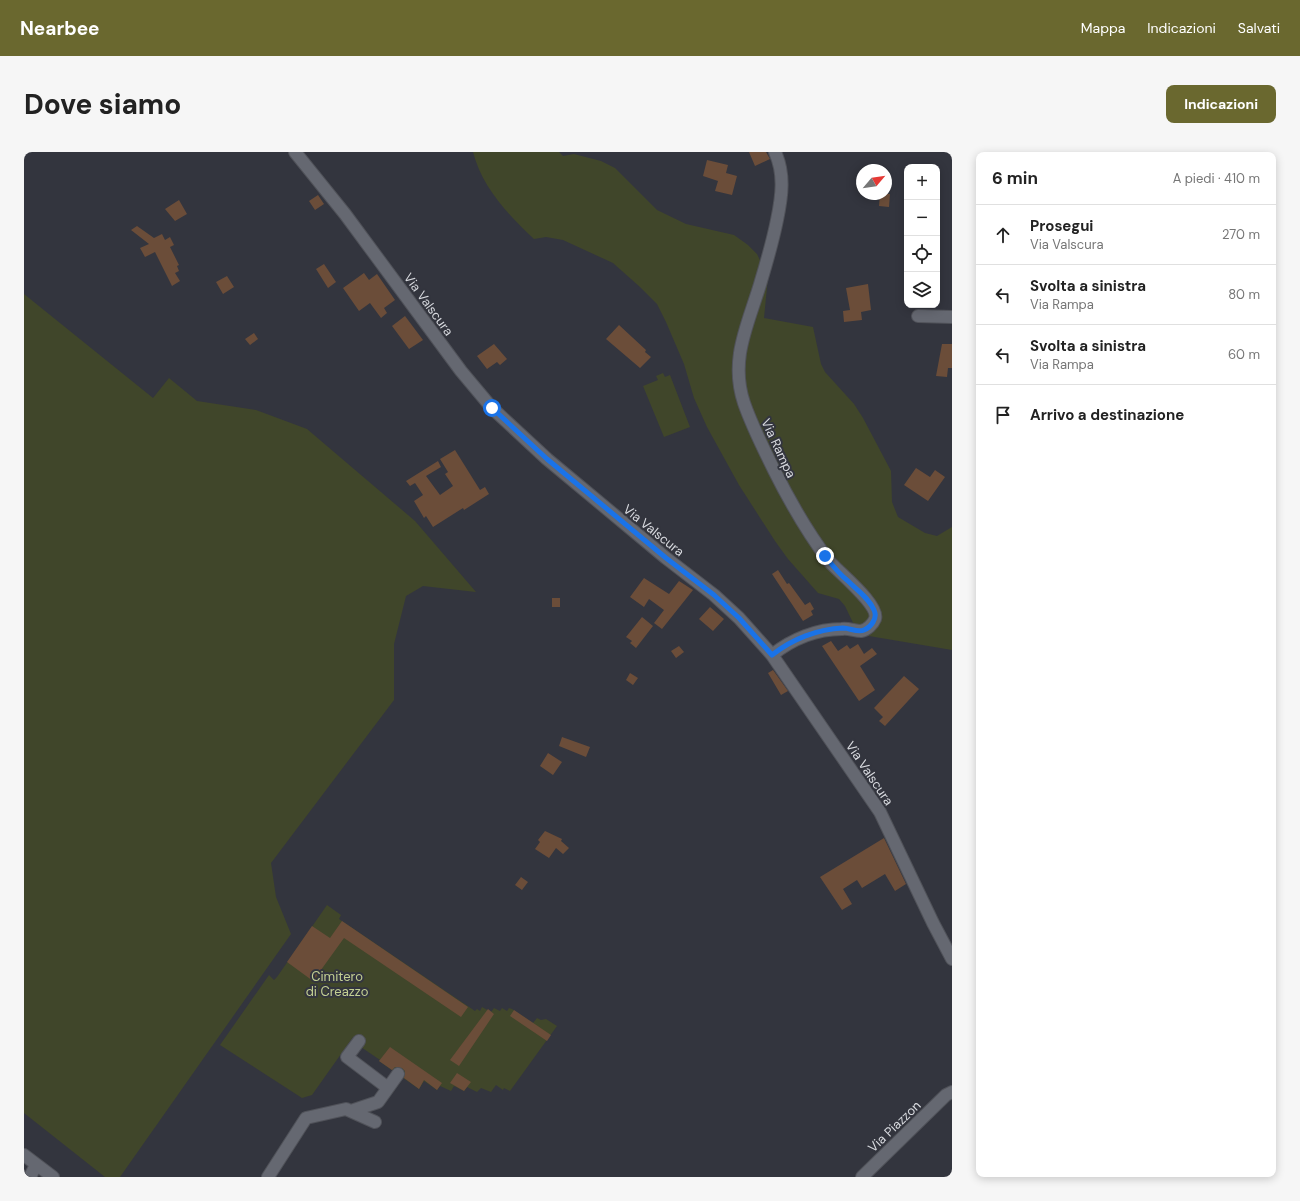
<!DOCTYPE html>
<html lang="it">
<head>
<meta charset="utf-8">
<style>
  :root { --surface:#fff; --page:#f6f6f6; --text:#222; --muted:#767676; --line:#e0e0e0; --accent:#6a682f }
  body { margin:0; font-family:"DM Sans",sans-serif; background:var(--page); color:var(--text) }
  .controls { position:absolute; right:12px; top:12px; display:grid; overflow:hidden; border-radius:8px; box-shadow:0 2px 10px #0003 }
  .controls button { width:36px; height:36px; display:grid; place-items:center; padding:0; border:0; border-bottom:1px solid var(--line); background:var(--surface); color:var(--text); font:20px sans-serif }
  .compass { position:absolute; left:832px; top:12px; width:36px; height:36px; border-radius:50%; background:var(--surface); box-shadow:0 2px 10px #0003; rotate:61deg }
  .stop { position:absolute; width:12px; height:12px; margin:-9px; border:3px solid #1a73e8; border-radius:50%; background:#fff }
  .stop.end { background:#1a73e8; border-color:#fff; box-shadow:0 1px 4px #0008 }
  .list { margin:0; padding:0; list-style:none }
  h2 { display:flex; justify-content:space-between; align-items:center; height:52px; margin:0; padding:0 16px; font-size:17px }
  h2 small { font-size:13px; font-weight:400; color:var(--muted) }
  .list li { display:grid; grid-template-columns:26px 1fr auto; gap:12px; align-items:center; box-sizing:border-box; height:60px; padding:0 16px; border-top:1px solid var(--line) }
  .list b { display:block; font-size:15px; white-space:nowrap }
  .list p { margin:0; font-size:13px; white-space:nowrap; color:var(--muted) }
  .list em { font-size:13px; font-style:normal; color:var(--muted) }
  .icon { flex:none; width:22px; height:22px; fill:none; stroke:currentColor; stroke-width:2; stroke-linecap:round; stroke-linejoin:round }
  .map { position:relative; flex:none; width:928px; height:1025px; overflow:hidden; border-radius:8px }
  header { display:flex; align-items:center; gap:24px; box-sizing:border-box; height:56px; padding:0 20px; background:var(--accent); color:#fff }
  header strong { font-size:19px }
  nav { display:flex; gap:22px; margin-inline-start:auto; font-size:14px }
  .intro { display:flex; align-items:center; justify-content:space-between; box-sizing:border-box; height:96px; padding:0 24px }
  h1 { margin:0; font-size:28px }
  .button { padding:10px 18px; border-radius:8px; background:var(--accent); color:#fff; font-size:14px; font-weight:700 }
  main { display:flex; gap:24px; padding:0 24px }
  aside { flex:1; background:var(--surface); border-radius:8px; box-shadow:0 2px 10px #0003 }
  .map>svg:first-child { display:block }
  .green { fill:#40462a }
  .building { fill:#6b4d39 }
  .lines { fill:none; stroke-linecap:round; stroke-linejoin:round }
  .minor-casing { stroke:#505259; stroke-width:14 }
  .minor { stroke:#656871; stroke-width:12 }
  .route { stroke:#1a73e8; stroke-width:5 }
  .labels { text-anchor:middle; stroke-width:4; stroke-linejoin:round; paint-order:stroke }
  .street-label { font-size:13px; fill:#d8dadf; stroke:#33353e }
  .park-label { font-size:13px; fill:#c4d093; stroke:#33353e }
</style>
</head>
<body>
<header>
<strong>Nearbee</strong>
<nav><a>Mappa</a><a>Indicazioni</a><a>Salvati</a></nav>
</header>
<div class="intro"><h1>Dove siamo</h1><a class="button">Indicazioni</a></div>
<main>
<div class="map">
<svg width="928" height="1025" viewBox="0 0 928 1025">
  <rect width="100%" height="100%" fill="#33353e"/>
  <!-- green -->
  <path class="green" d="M449 0H535L539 4 550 2 577 9 591 16 633 58 662 72 710 83 724 93 733 102 744 125 740 166 789 175 797 212 801 220 830 252 839 266 867 319 868 350 874 365 901 381 913 384 928 375V498L845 484 831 475 821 454 815 447 794 441 764 407 751 389 715 333 683 275 670 246 660 212 642 170 633 152 616 135 589 111 539 88 522 85 510 87C484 63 458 35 449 0Z
    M0 142 129 246 145 226 173 249 232 258 283 277 391 369 452 440 399 434 382 444 370 492V548L247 711 252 745 267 782 96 1025H81L0 961Z
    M639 221 641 225 646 223 666 275 640 285 619 234 634 228 632 224Z
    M303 753 317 763 315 767 451 859 453 857 456 859 458 855 467 860 470 856 476 859 478 856 483 859 485 856 488 857 509 871 513 866 517 868 522 867 533 874 486 939 480 936 479 938 472 933 467 940 457 936 453 940 443 935 440 939 430 934 427 939 416 934 413 938 400 929 395 937 355 909 356 908 334 893 336 890 329 885 288 943 278 946 196 893 245 823 250 828 253 825Z"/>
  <!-- building -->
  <path class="building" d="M725 0H742L746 7 731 14Z
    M683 8 704 13 702 21 713 24 708 43 691 39 694 29 679 24Z
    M856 42H866L865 55 855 54Z
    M294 43 300 52 291 58 285 49Z
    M155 48 163 62 151 69 141 57Z
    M113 74 130 86 138 82 141 88 146 85 150 93 146 95 155 113 153 114 155 119 151 121 156 129 148 134 131 100 121 105 116 96 125 92 107 78Z
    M300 112 312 130 304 136 292 117Z
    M340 121 345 128 353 122 371 148 360 156 363 161 357 166 346 151 335 159 319 136Z
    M203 124 210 135 199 142 192 130Z
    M844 132 847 158 837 160 838 168 820 170 819 159 826 158 822 136Z
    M381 164 399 188 385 197 368 174Z
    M595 173 622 198 621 200 627 205 616 216 582 187Z
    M230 181 234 187 226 193 221 187Z
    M470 192 483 207 476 213 473 210 463 217 453 204Z
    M918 192H928V216H924L923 225 912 224Z
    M431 298 456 338 461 335 465 342 440 358 439 356 409 375 402 364 400 366 390 349 399 343 391 331 386 334 382 329 414 309 417 315 402 324 416 343 429 334 421 322 424 320 416 307Z
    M892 316 906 325 911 318 921 325 904 349 880 333Z
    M754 418 763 432 765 431 781 453 786 450 790 457 787 459 789 463 779 469 748 422Z
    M620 426 645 442 655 429 669 438 638 477 630 471 640 458 625 447 620 455 606 445Z
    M528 446H536V455H528Z
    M686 455 700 467 689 479 675 467Z
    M618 465 629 474 612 496 606 491 608 489 602 485Z
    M807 489 814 499 823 493 826 497 834 492 840 502 848 496 853 502 836 514 851 538 835 549 798 494Z
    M655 494 660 500 652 506 647 499Z
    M749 518 764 539 757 543 744 521Z
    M606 521 614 526 609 533 602 528Z
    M880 524 895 537 861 574 855 569 859 565 850 556Z
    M538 585 566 595 562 605 535 594Z
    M524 601 538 610 529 623 516 614Z
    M521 679 538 687 537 689 545 696 539 702 532 696 525 706 511 697 516 690 514 688Z
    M860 686 882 732 871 739 861 722 838 736 833 728 819 737 828 752 818 758 796 725Z
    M497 725 504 730 498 738 491 733Z
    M318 769 444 855 437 865 320 786 289 829 263 810 288 774 306 786Z
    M464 857 470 862 435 914 426 908Z
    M490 858 527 883 523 889 486 864Z
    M366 895 418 931 413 938 400 928 395 937 380 926 381 919 378 916 371 915 368 918 355 909Z
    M433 921 447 930 440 939 426 931Z"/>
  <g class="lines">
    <defs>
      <path id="minor" d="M271 0 321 62 437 219 468 256 523 307 642 406 690 443 715 466 748 503 856 660 909 771 928 807
        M894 164 928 165
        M748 503C768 487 793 477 818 477 824 476 831 479 837 479 843 478 849 472 851 467 856 453 814 420 805 409 783 380 766 350 750 318 739 296 728 274 720 251 705 206 725 171 737 129 743 109 749 88 753 68 758 44 761 22 751 0
        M335 889 323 905 364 936
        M327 959 354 950 374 922
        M0 1003 29 1025
        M6 1025 12 1013
        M244 1025 282 966 322 957 351 970
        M838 1025 922 943 928 940"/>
    </defs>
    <!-- minor casing -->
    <use href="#minor" class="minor-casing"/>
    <!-- minor -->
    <use href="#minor" class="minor"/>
  </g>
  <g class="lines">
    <!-- route -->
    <path class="route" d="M468 256 523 307 642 406 690 443 715 466 748 503C768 487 794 477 819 476 826 476 834 481 840 478 847 475 854 466 850 458 845 446 833 438 824 429 815 422 808 413 801 404"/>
  </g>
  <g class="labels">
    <!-- street labels -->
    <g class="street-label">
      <text transform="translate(405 152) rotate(54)" y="5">Via Valscura</text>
      <text transform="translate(755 296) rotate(65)" y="5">Via Rampa</text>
      <text transform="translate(630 378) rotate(39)" y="5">Via Valscura</text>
      <text transform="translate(846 621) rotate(56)" y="5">Via Valscura</text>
      <text transform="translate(870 974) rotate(-44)" y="5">Via Piazzon</text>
    </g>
    <!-- park labels -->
    <g class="park-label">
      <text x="313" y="829">Cimitero<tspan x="313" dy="15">di Creazzo</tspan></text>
    </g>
  </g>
</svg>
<div class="controls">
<button>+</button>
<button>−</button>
<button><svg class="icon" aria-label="locate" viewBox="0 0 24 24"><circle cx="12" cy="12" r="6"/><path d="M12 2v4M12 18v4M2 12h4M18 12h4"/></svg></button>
<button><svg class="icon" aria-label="layers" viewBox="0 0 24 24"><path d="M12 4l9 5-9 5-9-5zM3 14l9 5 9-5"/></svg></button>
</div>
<svg class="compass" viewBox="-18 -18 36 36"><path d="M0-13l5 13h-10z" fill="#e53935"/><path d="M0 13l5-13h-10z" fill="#767676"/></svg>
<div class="stop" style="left:468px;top:256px"></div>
<div class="stop end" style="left:801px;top:404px"></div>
</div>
<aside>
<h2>6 min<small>A piedi · 410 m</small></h2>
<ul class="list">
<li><svg class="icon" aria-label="ahead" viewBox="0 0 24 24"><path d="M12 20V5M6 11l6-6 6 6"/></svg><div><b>Prosegui</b><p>Via Valscura</p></div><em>270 m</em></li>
<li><svg class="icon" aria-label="left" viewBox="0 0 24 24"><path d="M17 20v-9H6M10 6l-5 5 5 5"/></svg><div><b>Svolta a sinistra</b><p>Via Rampa</p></div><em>80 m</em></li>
<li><svg class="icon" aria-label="left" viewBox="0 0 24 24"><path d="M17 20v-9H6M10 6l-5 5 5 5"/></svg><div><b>Svolta a sinistra</b><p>Via Rampa</p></div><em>60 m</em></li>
<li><svg class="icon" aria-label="arrive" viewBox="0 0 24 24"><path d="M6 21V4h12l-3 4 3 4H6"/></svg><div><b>Arrivo a destinazione</b></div></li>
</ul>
</aside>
</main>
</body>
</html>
